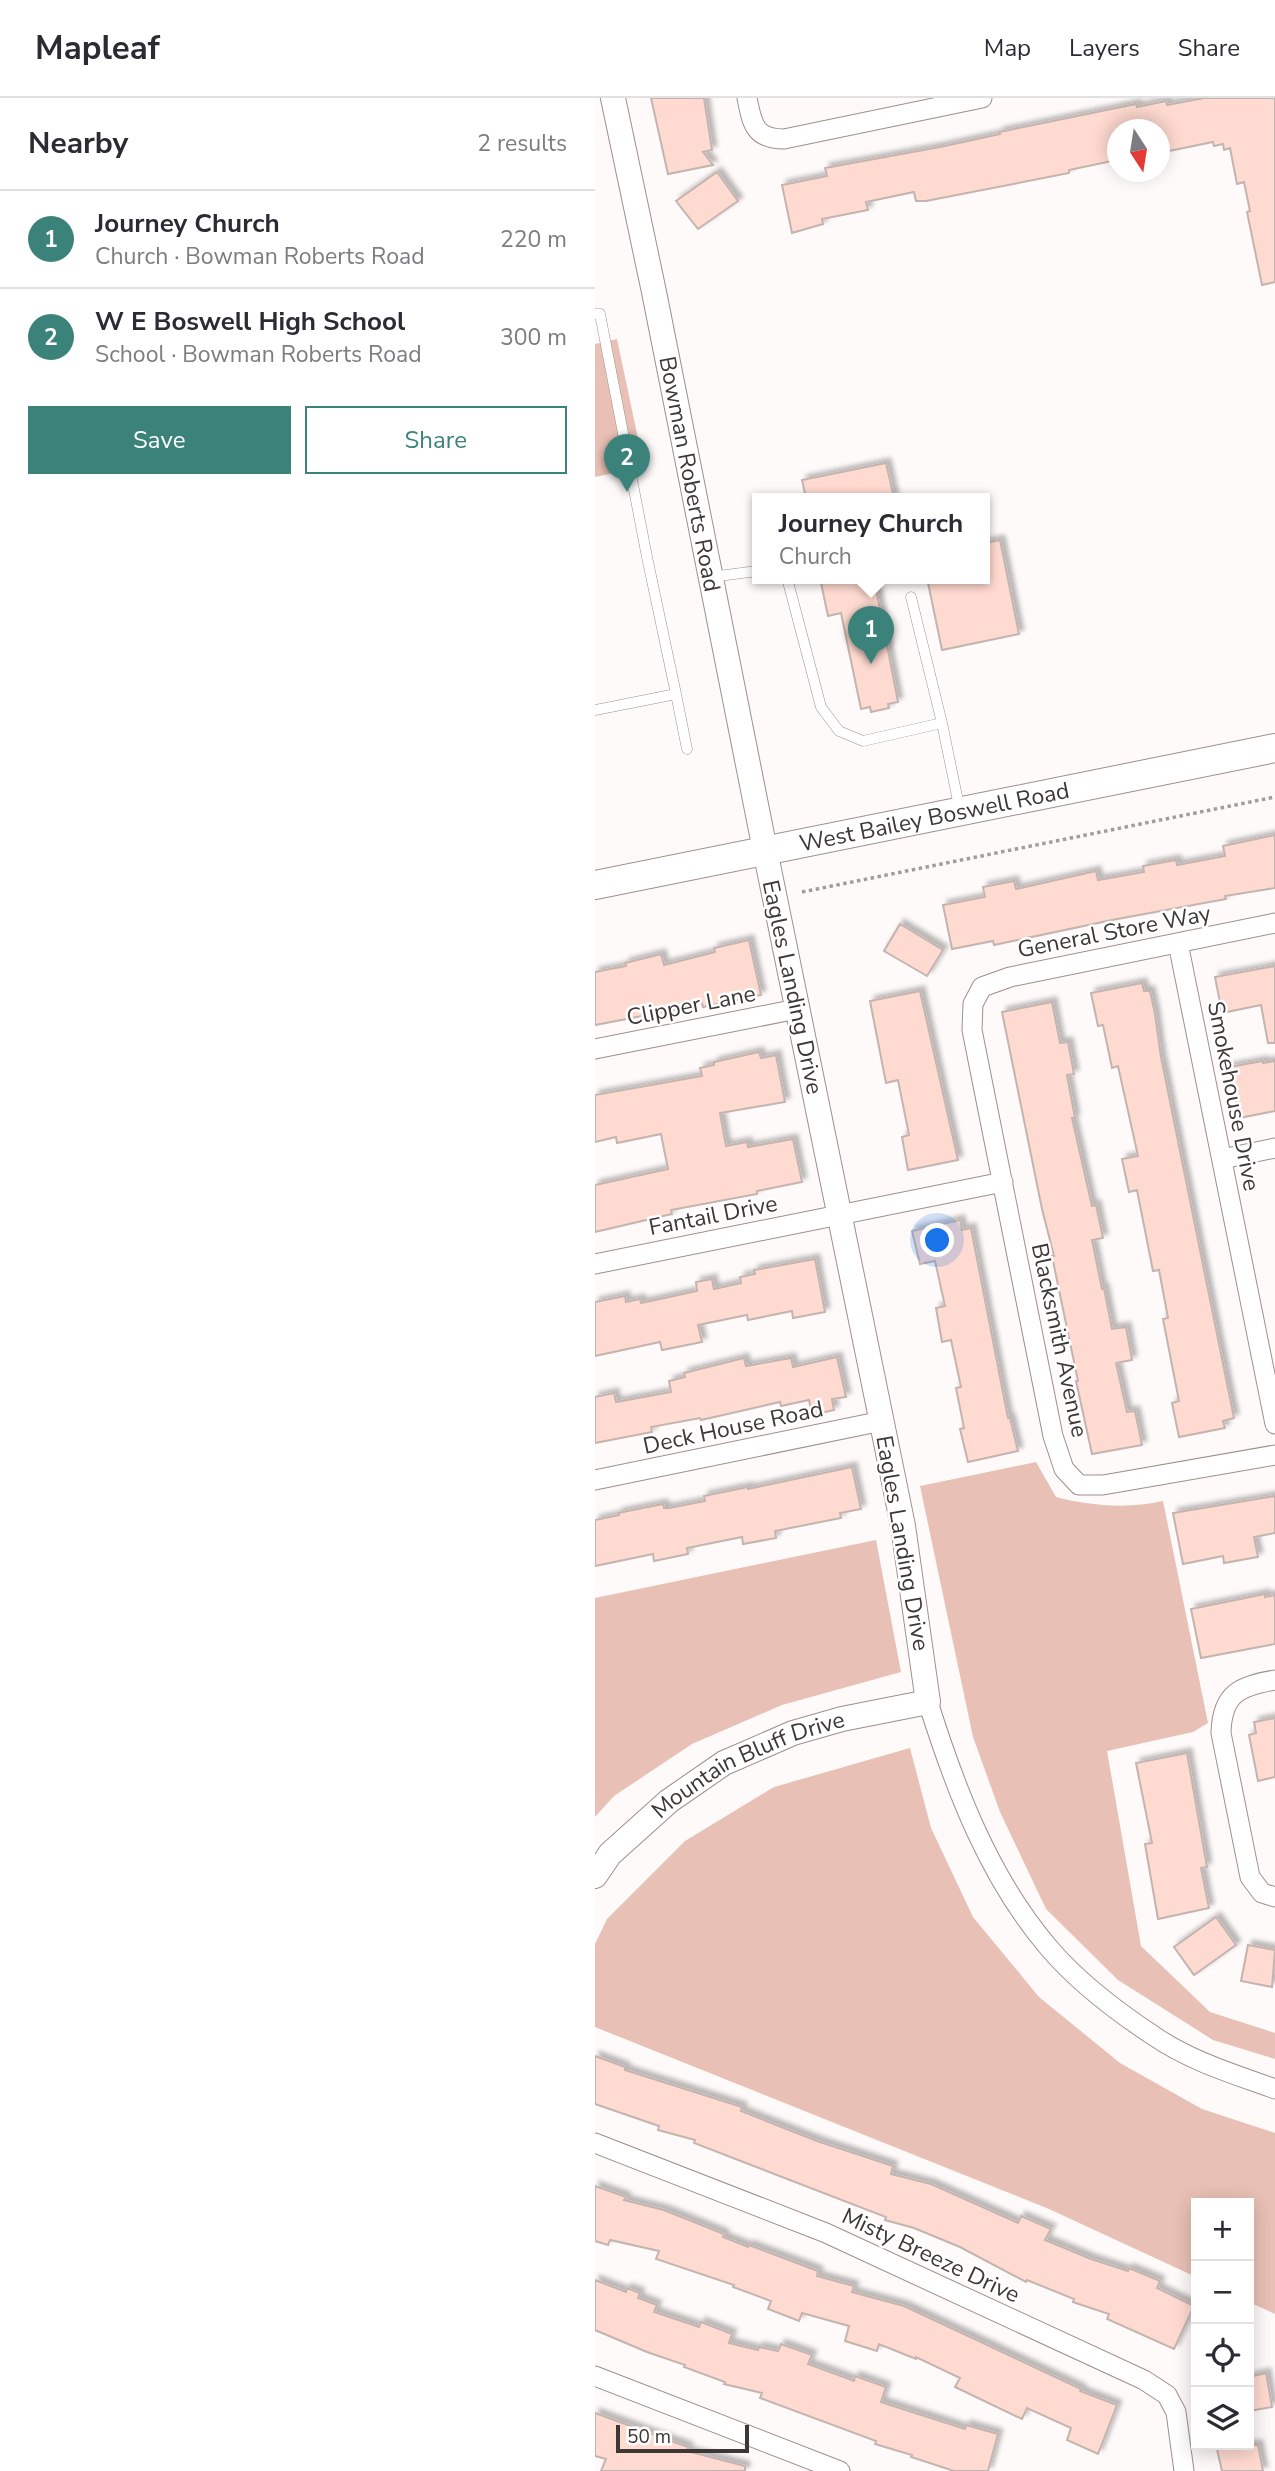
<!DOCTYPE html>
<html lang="en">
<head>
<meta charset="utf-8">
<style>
  :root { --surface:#fff; --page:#f2f2f3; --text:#2b2b33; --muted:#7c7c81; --line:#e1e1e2; --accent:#3b827a }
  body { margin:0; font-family:"Nunito Sans",sans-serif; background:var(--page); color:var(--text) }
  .controls { position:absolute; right:21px; bottom:21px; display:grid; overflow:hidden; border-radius:0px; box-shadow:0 4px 18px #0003 }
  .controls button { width:63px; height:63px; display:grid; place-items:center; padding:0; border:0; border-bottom:2px solid var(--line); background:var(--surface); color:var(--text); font:35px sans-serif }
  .compass { position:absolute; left:512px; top:21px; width:63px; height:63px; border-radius:50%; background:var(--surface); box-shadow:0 4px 18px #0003; rotate:168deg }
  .scale { position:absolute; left:21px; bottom:18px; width:133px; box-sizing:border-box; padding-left:7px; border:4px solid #3d3735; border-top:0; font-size:19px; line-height:24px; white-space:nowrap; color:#3d3735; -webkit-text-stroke:5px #fff; paint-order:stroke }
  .you { position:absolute; left:343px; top:1143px; width:24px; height:24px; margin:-18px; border:5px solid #fff; border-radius:50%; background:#1a73e8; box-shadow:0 0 0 10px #1a73e833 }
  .badge { display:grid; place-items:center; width:46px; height:46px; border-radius:50%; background:var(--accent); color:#fff; font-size:23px; font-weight:700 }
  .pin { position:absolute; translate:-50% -58px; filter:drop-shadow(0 2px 4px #0008) }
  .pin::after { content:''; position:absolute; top:37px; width:24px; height:21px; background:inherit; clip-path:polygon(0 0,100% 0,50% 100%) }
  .popup { position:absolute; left:157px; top:395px; width:238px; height:91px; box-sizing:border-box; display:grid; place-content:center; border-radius:0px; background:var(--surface); filter:drop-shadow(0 2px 5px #0005); font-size:23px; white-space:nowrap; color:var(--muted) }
  .popup b { font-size:26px; color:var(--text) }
  .popup::after { content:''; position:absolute; left:50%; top:100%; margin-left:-14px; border:14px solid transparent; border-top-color:var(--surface) }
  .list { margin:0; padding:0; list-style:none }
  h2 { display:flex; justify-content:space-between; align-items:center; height:91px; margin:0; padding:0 28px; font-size:30px }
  h2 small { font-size:23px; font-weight:400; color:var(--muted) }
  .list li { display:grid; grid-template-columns:46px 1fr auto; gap:21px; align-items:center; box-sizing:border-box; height:98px; padding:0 28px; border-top:2px solid var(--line) }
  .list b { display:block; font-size:26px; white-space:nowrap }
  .list p { margin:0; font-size:23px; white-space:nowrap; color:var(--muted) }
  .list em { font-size:23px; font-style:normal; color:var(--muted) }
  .actions { display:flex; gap:14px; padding:21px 28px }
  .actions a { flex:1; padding:16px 0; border:2px solid var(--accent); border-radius:0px; text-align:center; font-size:24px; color:var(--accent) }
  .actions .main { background:var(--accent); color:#fff }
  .icon { flex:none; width:38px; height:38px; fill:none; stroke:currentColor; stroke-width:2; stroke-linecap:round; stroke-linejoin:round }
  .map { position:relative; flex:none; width:680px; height:2373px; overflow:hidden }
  header { display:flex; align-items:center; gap:42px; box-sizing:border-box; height:98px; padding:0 35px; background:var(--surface); border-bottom:2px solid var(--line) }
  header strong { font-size:33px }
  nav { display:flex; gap:38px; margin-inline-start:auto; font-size:24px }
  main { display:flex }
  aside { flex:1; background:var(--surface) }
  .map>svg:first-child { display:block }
  .green { fill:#e8c0b5 }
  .building { fill:#ffdad0; stroke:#c4b4b0; stroke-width:2; filter:url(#shadow) }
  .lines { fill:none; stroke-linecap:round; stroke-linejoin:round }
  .service-casing { stroke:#9e8f8b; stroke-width:11 }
  .minor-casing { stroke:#9e8f8b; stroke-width:21 }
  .tertiary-casing { stroke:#9e8f8b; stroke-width:26 }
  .secondary-casing { stroke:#9e8f8b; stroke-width:30 }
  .path { stroke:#a29d9b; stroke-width:3.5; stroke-dasharray:3.5 3.5; stroke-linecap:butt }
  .service { stroke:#fff; stroke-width:10 }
  .minor { stroke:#fff; stroke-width:19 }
  .tertiary { stroke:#fff; stroke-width:24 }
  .secondary { stroke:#fff; stroke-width:28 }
  .labels { text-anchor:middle; stroke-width:5; stroke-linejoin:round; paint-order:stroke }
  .street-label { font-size:23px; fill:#3d3735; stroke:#fff }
</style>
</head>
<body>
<header>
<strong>Mapleaf</strong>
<nav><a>Map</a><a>Layers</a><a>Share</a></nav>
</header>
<main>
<aside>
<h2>Nearby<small>2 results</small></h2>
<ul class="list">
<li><span class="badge">1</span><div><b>Journey Church</b><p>Church · Bowman Roberts Road</p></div><em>220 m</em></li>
<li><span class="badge">2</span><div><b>W E Boswell High School</b><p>School · Bowman Roberts Road</p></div><em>300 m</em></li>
</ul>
<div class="actions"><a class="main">Save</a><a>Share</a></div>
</aside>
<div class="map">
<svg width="680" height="2373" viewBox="0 0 680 2373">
  <defs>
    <filter id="shadow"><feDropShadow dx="4.5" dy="-4.5" stdDeviation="2" flood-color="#0004"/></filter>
  </defs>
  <rect width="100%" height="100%" fill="#fefaf9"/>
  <!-- green -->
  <path class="green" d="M22 241 49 369 0 379V246Z
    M441 1364 461 1399C495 1408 533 1411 568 1403L613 1625 598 1634 512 1653 546 1848 615 1914 680 1935V1961L618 1942 523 1882 451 1811 405 1714 378 1639 325 1388Z
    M281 1442 306 1574 187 1607 97 1646 19 1698 0 1719V1500Z
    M315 1650 336 1730 378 1819 444 1899 525 1965 607 2011 680 2035V2216L654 2204V2105H601V2179L454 2111 0 1929V1846L12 1821 90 1743 179 1689Z"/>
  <!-- building -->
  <path class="building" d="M56 0H109L117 52 108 54 118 67 73 76Z
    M609 0H680V184L667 187 652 114 655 113 649 84 642 86 635 50 629 52 628 46 619 48 618 44 564 55V32H522V62L474 72V75L331 103H321L319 94 271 104 273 112 227 121 228 126 197 135 187 87 232 78 230 70 345 49 405 36 404 34 541 6 542 9 571 3 572 7Z
    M122 74 143 103 103 131 81 103Z
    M291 365 299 400H211L207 382Z
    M405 442 424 536 347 552 332 480H390V445Z
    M225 480H279L303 604 293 606 294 610 276 614 275 609 266 611 246 515 233 518Z
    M680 737V790L630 798 631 801 517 822 399 847 398 843 357 851 348 807 390 799 388 789 419 783 421 791 501 773 503 782 549 774 548 768 581 762 582 767 630 758 628 748Z
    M305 826 348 852 332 878 289 853Z
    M154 842 166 897 108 909 106 902 79 909V912L0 927V874L31 868 30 865 66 856 69 867 120 854 119 850Z
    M680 868V945H673L666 907 627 915 620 879Z
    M547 885 549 893H555L560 916 566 959 639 1320 628 1323 630 1330 584 1339 577 1305 584 1303 568 1221 573 1220 564 1172 558 1173 542 1092 534 1094 527 1061 543 1058 523 968 517 970 508 927 503 928 496 895Z
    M325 893 363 1062 313 1072 307 1039 314 1037 303 982 291 985 275 903Z
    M457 904 465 945 473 944 479 976 472 977 480 1020H477L497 1108 501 1107 508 1140 497 1142 507 1191 509 1190 517 1231 531 1229 537 1262 521 1265 532 1314 540 1313 547 1347 497 1356 481 1283H483L464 1192 457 1158H459L447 1111 407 914Z
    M164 954 166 960 181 957 190 1004 125 1015 131 1048 152 1044 153 1049 198 1041 207 1084 162 1093V1096L76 1112 77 1116 0 1134V1087L73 1071 66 1036 22 1045 21 1039 0 1044V997L107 978 105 970 119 967V964Z
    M668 963V965L680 963V1013L644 1020 634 969Z
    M365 1122 367 1132 376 1130 413 1320H415L423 1353 373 1364 365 1331 369 1330 361 1290 366 1289 356 1242 347 1244 341 1210 350 1208 340 1163 325 1166 317 1133Z
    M220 1161 230 1214 198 1220 197 1213 153 1222 152 1217 103 1227 107 1244 67 1252 65 1244 0 1258V1204L30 1198 31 1204 45 1201 46 1205 102 1193 101 1184 117 1181 119 1191 146 1185 145 1179 160 1176 159 1172Z
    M242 1259 251 1299 237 1301 239 1312 217 1317 214 1302 186 1308 185 1304 106 1322 105 1320 56 1329 57 1334 0 1345V1299L19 1295 21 1304 76 1294 74 1283 90 1279 89 1275 149 1260 151 1268 196 1260 198 1269Z
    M257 1369 266 1411 245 1415 246 1420 180 1433 181 1440 148 1446 147 1439 92 1450 93 1456 59 1463 58 1456 0 1468V1422L24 1417 23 1415 68 1406 69 1410H74L110 1403 109 1398 153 1389V1391Z
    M680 1398V1435L659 1439 663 1459 629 1465 628 1458 588 1466 578 1415Z
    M670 1496V1499L680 1497V1546L606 1560 596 1511Z
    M680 1620V1679L663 1683 654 1637 661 1635 659 1624Z
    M592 1655 612 1769 606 1770 614 1810 563 1821 550 1746 557 1745 541 1665Z
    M621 1819 641 1847 599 1877 579 1849Z
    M653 1847 680 1852 677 1889 646 1883Z
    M0 1958 30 1969V1972L147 2009 146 2013 222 2043 298 2068 296 2076 336 2086 423 2125 426 2118 456 2131 450 2142 496 2161 533 2173 534 2170 565 2183 562 2190 599 2208 579 2251 512 2221 514 2216 478 2204 479 2201 432 2182 431 2184 365 2149 319 2130 290 2122 291 2119 99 2045 100 2042 63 2032 64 2028 0 2006Z
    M0 2088 31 2099 29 2102 69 2112 129 2136 128 2139 153 2149 154 2147 223 2173 222 2178 259 2188 257 2194 309 2208 486 2291 485 2293 522 2307 503 2356 472 2342 476 2330 432 2310 427 2321 360 2289 365 2280 321 2259V2261L284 2246 282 2253 250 2243 254 2228 207 2215 204 2223 173 2211 176 2203 138 2189 139 2187 61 2161 64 2153 15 2142 13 2147 0 2143Z
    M0 2182 31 2194 32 2190 45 2195 43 2200 62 2207 59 2214 104 2229 106 2224 137 2236 134 2245 163 2252 164 2249 183 2253 186 2246 217 2257 213 2266 259 2283 260 2278 291 2289 286 2304 370 2331 371 2327 403 2336 393 2373H359L316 2359 317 2357 280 2346 281 2343 165 2300 167 2295 129 2286 130 2284 89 2269 90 2267 52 2254 0 2232Z
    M671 2275 677 2309 654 2313V2279Z
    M0 2315 93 2349 92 2353 150 2368V2373H6L11 2361 0 2358Z
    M621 2347H663L668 2373H627Z"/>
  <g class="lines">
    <defs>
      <path id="service" d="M0 216H5L52 459 81 596 0 612
        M116 479 162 473
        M192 480 226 609 244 633 268 643 347 625 365 713
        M316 499 347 625
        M81 596 92 651"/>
      <path id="minor" d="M152 0C157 25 159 41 189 41L387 0
        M680 825 415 879 387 889 378 906 377 932 458 1338 469 1371 484 1387H508L680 1357
        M583 845 680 1326
        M0 951 202 911
        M627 1061 680 1050
        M0 1166 408 1084
        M0 1382 287 1323
        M680 1582C645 1588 627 1595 626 1635L655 1779 667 1795 680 1799
        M333 1604C360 1690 394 1780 454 1850 483 1884 521 1913 559 1938 595 1963 639 1976 680 1991
        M0 2045 231 2135 549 2282 572 2297 581 2314 589 2373
        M0 2278 245 2373"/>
      <g id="tertiary">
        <path id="s1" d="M0 1778 15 1756 74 1703 129 1665 198 1635 247 1621 333 1604 308 1428 170 752 59 194 18 0"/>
      </g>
      <g id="secondary">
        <path id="s2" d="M0 787 680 650"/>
      </g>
    </defs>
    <!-- service casing -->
    <use href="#service" class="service-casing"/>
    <!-- minor casing -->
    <use href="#minor" class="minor-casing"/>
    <!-- tertiary casing -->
    <use href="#tertiary" class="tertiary-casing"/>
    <!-- secondary casing -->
    <use href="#secondary" class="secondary-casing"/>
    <!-- path -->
    <path class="path" d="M207 794 680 699"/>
    <!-- service -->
    <use href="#service" class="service"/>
    <!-- minor -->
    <use href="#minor" class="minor"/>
    <!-- tertiary -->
    <use href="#tertiary" class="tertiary"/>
    <!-- secondary -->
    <use href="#secondary" class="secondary"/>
  </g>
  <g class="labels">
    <!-- street labels -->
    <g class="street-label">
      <text transform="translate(95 376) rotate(79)" y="8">Bowman Roberts Road</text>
      <text dy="8" stroke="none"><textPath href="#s2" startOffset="346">West Bailey Boswell Road</textPath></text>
      <text transform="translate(519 833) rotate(-11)" y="8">General Store Way</text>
      <text transform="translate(198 889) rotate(78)" y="8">Eagles Landing Drive</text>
      <text transform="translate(96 907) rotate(-11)" y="8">Clipper Lane</text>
      <text transform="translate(639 998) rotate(79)" y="8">Smokehouse Drive</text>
      <text transform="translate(118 1117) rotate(-11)" y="8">Fantail Drive</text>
      <text transform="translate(465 1242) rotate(78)" y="8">Blacksmith Avenue</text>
      <text transform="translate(138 1329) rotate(-12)" y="8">Deck House Road</text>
      <text transform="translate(308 1445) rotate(80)" y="8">Eagles Landing Drive</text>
      <text dy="8" stroke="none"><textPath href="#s1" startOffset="194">Mountain Bluff Drive</textPath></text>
      <text transform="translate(336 2157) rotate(25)" y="8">Misty Breeze Drive</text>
    </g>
  </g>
</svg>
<div class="controls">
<button>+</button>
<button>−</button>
<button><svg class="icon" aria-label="locate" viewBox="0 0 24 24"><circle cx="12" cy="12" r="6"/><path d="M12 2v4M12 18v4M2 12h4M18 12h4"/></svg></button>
<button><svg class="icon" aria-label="layers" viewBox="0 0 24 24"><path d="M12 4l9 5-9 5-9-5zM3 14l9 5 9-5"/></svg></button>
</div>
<svg class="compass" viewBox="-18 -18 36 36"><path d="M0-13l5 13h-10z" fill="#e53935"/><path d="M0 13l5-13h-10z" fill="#7c7c81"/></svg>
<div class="scale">50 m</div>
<div class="you"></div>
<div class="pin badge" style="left:276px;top:566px">1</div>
<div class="popup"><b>Journey Church</b>Church</div>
<div class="pin badge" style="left:32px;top:394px">2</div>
</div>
</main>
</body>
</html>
